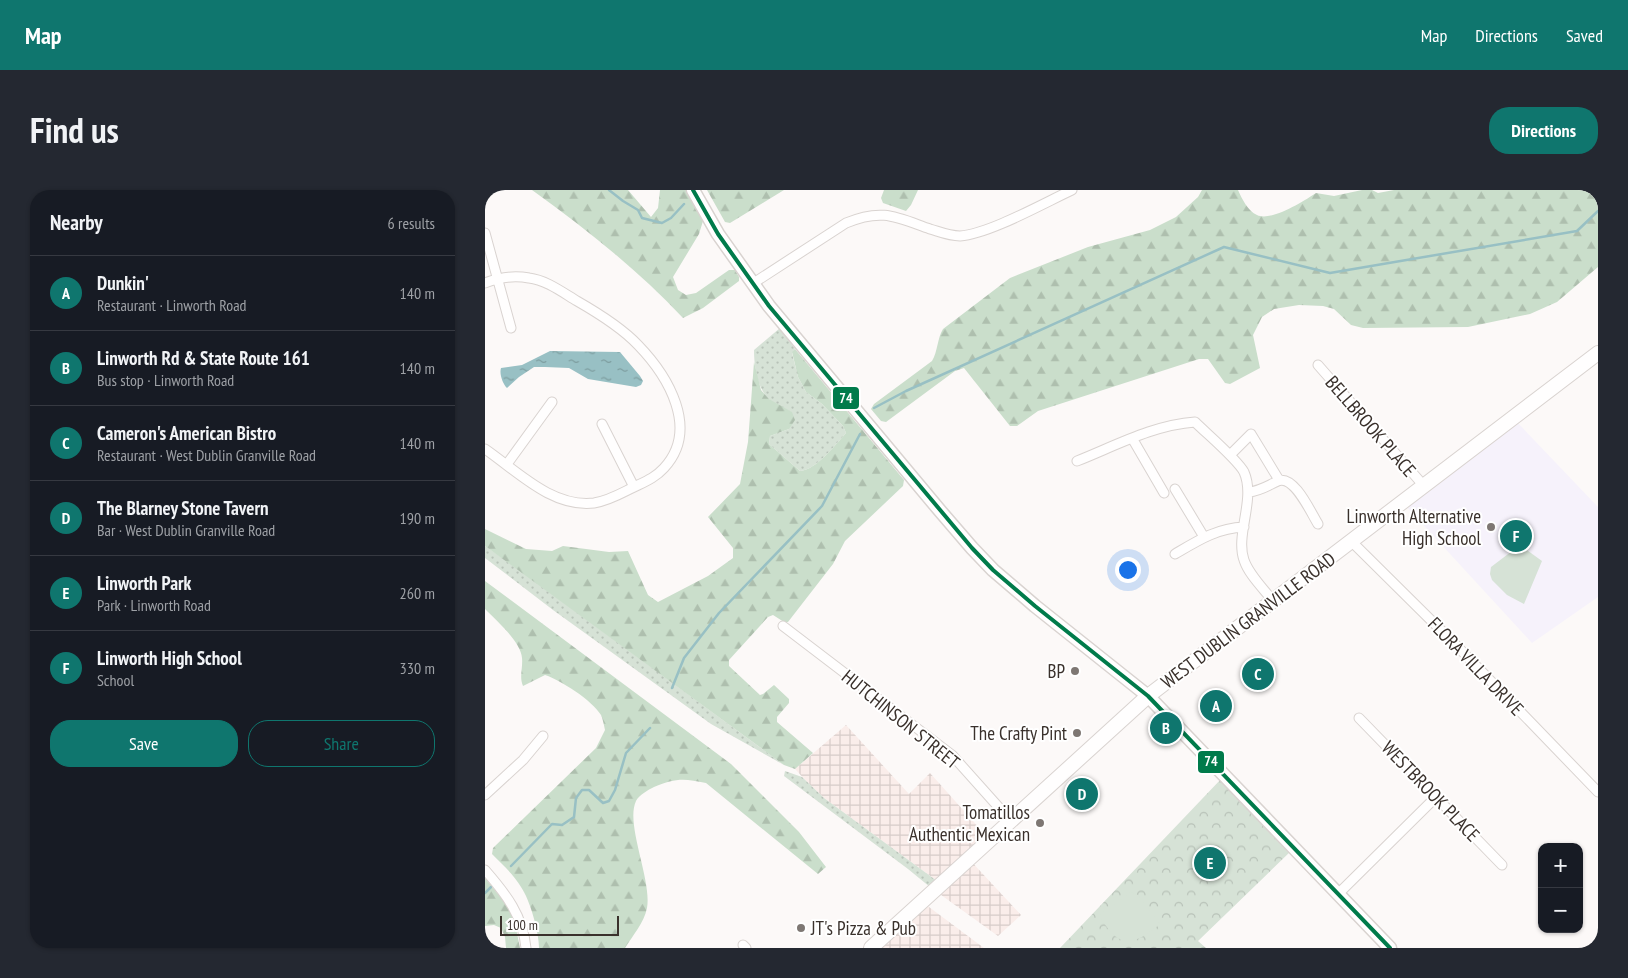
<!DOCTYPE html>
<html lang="en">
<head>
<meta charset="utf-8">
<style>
  :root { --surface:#171b24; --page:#242831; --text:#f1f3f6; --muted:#9ea1a6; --line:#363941; --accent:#0f766e }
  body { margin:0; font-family:"PT Sans Narrow",sans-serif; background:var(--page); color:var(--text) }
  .controls { position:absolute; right:15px; bottom:15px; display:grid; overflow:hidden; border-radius:10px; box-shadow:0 1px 4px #0004 }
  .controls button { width:45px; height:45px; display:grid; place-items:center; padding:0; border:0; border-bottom:1px solid var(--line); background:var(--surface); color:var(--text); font:25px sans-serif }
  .scale { position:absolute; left:15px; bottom:12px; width:119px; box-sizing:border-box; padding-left:5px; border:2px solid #3a312c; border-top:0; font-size:14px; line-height:18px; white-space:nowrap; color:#3a312c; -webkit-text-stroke:4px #fff; paint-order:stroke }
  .you { position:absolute; left:642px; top:379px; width:18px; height:18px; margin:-12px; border:4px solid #fff; border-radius:50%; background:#1a73e8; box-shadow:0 0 0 8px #1a73e833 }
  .badge { display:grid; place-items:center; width:32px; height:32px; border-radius:50%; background:var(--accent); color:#fff; font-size:16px; font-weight:700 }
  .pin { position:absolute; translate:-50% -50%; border:2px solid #fff; box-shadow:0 1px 5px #0006 }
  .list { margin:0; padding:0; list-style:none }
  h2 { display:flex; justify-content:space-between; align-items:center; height:65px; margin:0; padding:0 20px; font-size:21px }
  h2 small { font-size:16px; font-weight:400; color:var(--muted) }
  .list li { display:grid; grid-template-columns:32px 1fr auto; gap:15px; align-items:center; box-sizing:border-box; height:75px; padding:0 20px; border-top:1px solid var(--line) }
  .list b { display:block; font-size:19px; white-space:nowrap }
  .list p { margin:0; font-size:16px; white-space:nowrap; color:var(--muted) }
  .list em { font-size:16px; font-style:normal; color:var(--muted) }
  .actions { display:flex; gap:10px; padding:15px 20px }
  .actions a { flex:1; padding:11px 0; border:1px solid var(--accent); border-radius:20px; text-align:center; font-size:18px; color:var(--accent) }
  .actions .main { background:var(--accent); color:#fff }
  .map { position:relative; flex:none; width:1113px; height:758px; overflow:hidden; border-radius:20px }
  header { display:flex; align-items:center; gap:30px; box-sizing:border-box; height:70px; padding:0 25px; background:var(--accent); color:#fff }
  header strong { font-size:24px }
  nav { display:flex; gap:28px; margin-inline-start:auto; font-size:18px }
  .intro { display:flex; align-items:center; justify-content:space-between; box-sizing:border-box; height:120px; padding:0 30px }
  h1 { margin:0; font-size:35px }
  .button { padding:12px 22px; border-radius:20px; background:var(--accent); color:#fff; font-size:18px; font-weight:700 }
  main { display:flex; gap:30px; padding:0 30px }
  aside { flex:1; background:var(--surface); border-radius:20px; box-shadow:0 1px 4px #0004 }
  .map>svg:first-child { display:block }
  .industrial { fill:url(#industrial-grid) }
  .education { fill:#f6f2fb }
  .grass { fill:url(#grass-dots) }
  .forest { fill:url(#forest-firs) }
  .park { fill:url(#park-crowns) }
  .garden { fill:#d6e2d6 }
  .water { fill:url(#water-ripples) }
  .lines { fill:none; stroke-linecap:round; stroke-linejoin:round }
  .stream { stroke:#98c0c4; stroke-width:2.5 }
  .street-casing { stroke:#d9d3d0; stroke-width:11 }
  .secondary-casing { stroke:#d9d3d0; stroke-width:15 }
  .primary-casing { stroke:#d9d3d0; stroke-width:16 }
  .street { stroke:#fffefe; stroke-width:9 }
  .secondary { stroke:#fffefe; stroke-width:12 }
  .primary { stroke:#fffefe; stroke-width:14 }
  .bus-1-casing { stroke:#fff; stroke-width:8 }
  .bus-1 { stroke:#007b4b; stroke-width:4 }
  .poi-dot { fill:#7e7773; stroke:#fff; stroke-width:2 }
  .labels { text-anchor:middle; stroke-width:4; stroke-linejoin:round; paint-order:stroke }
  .street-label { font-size:19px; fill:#3a312c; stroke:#fff }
  .poi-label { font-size:19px; fill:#3a312c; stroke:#fff; text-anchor:end }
  .line-badge { stroke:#fff; stroke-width:2 }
  .badge-label { font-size:14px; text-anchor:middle; font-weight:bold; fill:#fff }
</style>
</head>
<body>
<header>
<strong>Map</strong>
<nav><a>Map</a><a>Directions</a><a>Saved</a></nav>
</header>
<div class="intro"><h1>Find us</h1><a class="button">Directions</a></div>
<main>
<aside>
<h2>Nearby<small>6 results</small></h2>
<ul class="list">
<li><span class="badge">A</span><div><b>Dunkin'</b><p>Restaurant · Linworth Road</p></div><em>140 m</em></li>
<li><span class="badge">B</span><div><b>Linworth Rd &amp; State Route 161</b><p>Bus stop · Linworth Road</p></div><em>140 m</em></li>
<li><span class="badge">C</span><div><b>Cameron's American Bistro</b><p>Restaurant · West Dublin Granville Road</p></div><em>140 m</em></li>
<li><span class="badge">D</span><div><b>The Blarney Stone Tavern</b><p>Bar · West Dublin Granville Road</p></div><em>190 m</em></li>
<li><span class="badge">E</span><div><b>Linworth Park</b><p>Park · Linworth Road</p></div><em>260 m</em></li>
<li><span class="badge">F</span><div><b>Linworth High School</b><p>School</p></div><em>330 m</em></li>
</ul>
<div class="actions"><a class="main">Save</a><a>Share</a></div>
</aside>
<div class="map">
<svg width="1113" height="758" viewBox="0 0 1113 758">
  <defs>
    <pattern id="industrial-grid" width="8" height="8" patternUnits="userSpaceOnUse" patternTransform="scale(1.25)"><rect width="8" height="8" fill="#faedea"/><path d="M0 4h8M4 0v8" fill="none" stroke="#d7ccc9"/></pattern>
    <pattern id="grass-dots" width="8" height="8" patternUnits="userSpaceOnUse" patternTransform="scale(1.25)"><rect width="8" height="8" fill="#d6e2d6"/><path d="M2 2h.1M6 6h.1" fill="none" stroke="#b8c2b8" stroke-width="1.8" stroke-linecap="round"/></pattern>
    <pattern id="forest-firs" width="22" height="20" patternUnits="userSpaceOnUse" patternTransform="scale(1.25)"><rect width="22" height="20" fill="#cadecb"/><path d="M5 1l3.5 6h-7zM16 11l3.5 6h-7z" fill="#aebfae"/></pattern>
    <pattern id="park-crowns" width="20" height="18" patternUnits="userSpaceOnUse" patternTransform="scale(1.25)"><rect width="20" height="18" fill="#d6e2d6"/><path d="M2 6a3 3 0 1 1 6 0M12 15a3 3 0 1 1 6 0" fill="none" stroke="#b8c2b8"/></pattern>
    <pattern id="water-ripples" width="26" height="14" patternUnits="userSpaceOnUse" patternTransform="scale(1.25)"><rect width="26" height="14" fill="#98c0c4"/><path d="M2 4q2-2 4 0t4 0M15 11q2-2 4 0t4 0" fill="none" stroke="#7d9d9f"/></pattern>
  </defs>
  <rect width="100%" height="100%" fill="#fcf9f8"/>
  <!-- industrial -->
  <path class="industrial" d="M361 535 424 604 445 583 505 650 483 668 536 725 513 746 445 697 452 691 339 608 323 593 310 579Z
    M440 714 499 758H390Z"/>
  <!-- education -->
  <path class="education" d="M1031 231 1113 317V407L1047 453 920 315Z"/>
  <!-- grass -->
  <path class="grass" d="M295 138 310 159 307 163 313 187 321 202 337 214 358 236 361 243C350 255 331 280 315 281L284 254 285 246 304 239 306 222C300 218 291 215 285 210 272 199 269 176 269 160Z
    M0 356 26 374 299 575 226 534 68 420 0 368Z
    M300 581 317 587 339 608 452 691 445 697 423 679 299 586Z"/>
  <!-- forest -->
  <path class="forest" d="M47 0H143L166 27 173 18 175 0H203L218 31 214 44 188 87 193 100 201 105 211 103 244 80H250L254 87V91L218 118 198 128C152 79 101 39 47 0Z
    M222 0H299L245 33 240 32Z
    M399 0H433L426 15 421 21 398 13 396 8Z
    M717 0H753C757 9 763 21 772 25 786 32 819 11 831 3L849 6 877 0H887L893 3 909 0H1113V77L1072 112 1045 124 983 137 878 138 866 135 849 119 838 116 814 115 789 119 777 127 768 145 775 178 745 194 740 193 723 169H714L553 221 532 236H525L479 178 470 181 401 232 396 231 386 219 389 214 447 171C453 161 452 149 458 139L525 88 603 57 665 40 691 27 713 7Z
    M310 159 419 290 418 296 360 351 348 374 303 432H299L288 425 283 427 244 470V476L275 505 278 504 289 495 304 509V513L292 527V532L328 563 310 579 299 575 0 356V339L41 359 67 361 78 356 124 362 143 361 163 405 173 412 223 386 248 368V358L223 327 255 294 263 252 269 172 276 200 284 209 307 222 310 230 304 239 285 246 284 254 315 281C331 280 350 255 361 243L358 236 337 214 321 202 313 187 307 162Z
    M0 391 246 574 314 642 341 677 333 684 221 593C199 588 190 588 169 597 163 600 154 605 151 611 140 634 167 690 162 718 159 733 148 745 140 758H54C54 742 45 710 36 697 29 685 17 674 7 664L8 658 111 558 120 540C119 536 118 529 116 525 107 510 75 490 60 485L38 496C34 487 38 478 37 468 36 452 11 430 0 419Z
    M0 688 18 710 29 728 35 758H21L20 747 16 738 9 735 0 736Z"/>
  <!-- park -->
  <path class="park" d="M737 588 806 661 713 751 721 758H575Z"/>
  <!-- garden -->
  <path class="garden" d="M1035 355 1057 371 1039 414 1022 405 1007 390 1005 384 1006 377Z
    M646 702 653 705 675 734C646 758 633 758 614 725Z"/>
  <!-- water -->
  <path class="water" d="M65 161 135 162 155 186 158 191 156 195 151 197 103 189 84 178 60 177H49L34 187 22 198C18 194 14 184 16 178L37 175Z"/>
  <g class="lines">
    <!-- stream -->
    <path class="stream" d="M124 0 138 11 153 20 157 28 177 33 186 28 199 14
      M389 218 421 201 739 57 845 83 1092 41 1113 21
      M187 498 199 468 234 423 337 316 375 244
      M26 676 67 634 77 635 89 627 91 608 97 600H104L118 613 124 611 130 600 141 563 165 538
      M0 703 6 697"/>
    <defs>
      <path id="street" d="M0 43 26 138
        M0 93C15 87 28 85 44 88 61 90 77 102 92 111 113 123 136 137 153 155 183 186 215 239 179 278 170 288 159 292 147 298 135 304 123 311 109 313 67 318 32 281 0 259
        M267 94 361 33C397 18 411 27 445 39 455 42 464 46 475 46 504 44 559 13 587 0
        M833 175 939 296
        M117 234 149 297
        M647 248 679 303
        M745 265 766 244 794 290
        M592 271C630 256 668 235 710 232 722 244 752 269 759 282 771 309 750 345 759 370 764 385 778 398 788 411
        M22 274 67 212
        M690 299 719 347
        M764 302C775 301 782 296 793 291 809 284 826 323 833 334
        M866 351 972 456 1113 602
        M690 364C712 351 732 338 759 337
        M298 436 467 565 526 631
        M874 528 1017 675
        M0 605 38 570 58 546
        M0 680C21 704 38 726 41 758
        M853 704 951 607
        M258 755 261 758"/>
      <path id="secondary" d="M208 0 233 44 284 116 456 322 487 358 508 380 550 416 663 506 905 758"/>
      <path id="primary" d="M386 758 663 506 1113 163"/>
    </defs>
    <!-- street casing -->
    <use href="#street" class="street-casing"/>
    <!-- secondary casing -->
    <use href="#secondary" class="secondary-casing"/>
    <!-- primary casing -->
    <use href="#primary" class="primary-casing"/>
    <!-- street -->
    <use href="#street" class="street"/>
    <!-- secondary -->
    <use href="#secondary" class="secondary"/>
    <!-- primary -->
    <use href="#primary" class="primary"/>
    <defs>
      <path id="bus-1" d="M208 0 233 44 284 116 487 358 508 380 550 416 663 506 905 758"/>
    </defs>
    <!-- bus-1 casing -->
    <use href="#bus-1" class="bus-1-casing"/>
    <!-- bus-1 -->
    <use href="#bus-1" class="bus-1"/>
  </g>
  <!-- markers -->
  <g class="poi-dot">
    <circle cx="1006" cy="337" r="5"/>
    <circle cx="590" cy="481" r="5"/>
    <circle cx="592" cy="543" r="5"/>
    <circle cx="555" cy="633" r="5"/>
    <circle cx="316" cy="738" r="5"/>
  </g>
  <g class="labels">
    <!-- street labels -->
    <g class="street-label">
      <text transform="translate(886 236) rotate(49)" y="7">BELLBROOK PLACE</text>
      <text transform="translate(763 430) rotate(-37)" y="7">WEST DUBLIN GRANVILLE ROAD</text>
      <text transform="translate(991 476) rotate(46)" y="7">FLORA VILLA DRIVE</text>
      <text transform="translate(416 529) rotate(39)" y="7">HUTCHINSON STREET</text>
      <text transform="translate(946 601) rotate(46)" y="7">WESTBROOK PLACE</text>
    </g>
    <!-- poi labels -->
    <g class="poi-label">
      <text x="996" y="333">Linworth Alternative<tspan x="996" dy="22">High School</tspan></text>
      <text x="580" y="488">BP</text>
      <text x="582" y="550">The Crafty Pint</text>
      <text x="545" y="629">Tomatillos<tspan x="545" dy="22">Authentic Mexican</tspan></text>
      <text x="326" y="745" text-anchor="start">JT's Pizza &amp; Pub</text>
    </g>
  </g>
  <g class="line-badge">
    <rect x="347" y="196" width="28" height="24" rx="5" fill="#007b4b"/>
    <rect x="712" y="560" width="28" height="24" rx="5" fill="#007b4b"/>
  </g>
  <g class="badge-label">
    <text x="361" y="213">74</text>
    <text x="726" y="576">74</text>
  </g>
</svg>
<div class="controls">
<button>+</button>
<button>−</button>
</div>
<div class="scale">100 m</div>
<div class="you"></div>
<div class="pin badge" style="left:731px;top:516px">A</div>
<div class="pin badge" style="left:681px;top:538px">B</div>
<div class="pin badge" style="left:773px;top:484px">C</div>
<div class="pin badge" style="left:597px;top:604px">D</div>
<div class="pin badge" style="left:725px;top:673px">E</div>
<div class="pin badge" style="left:1031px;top:346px">F</div>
</div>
</main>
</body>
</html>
